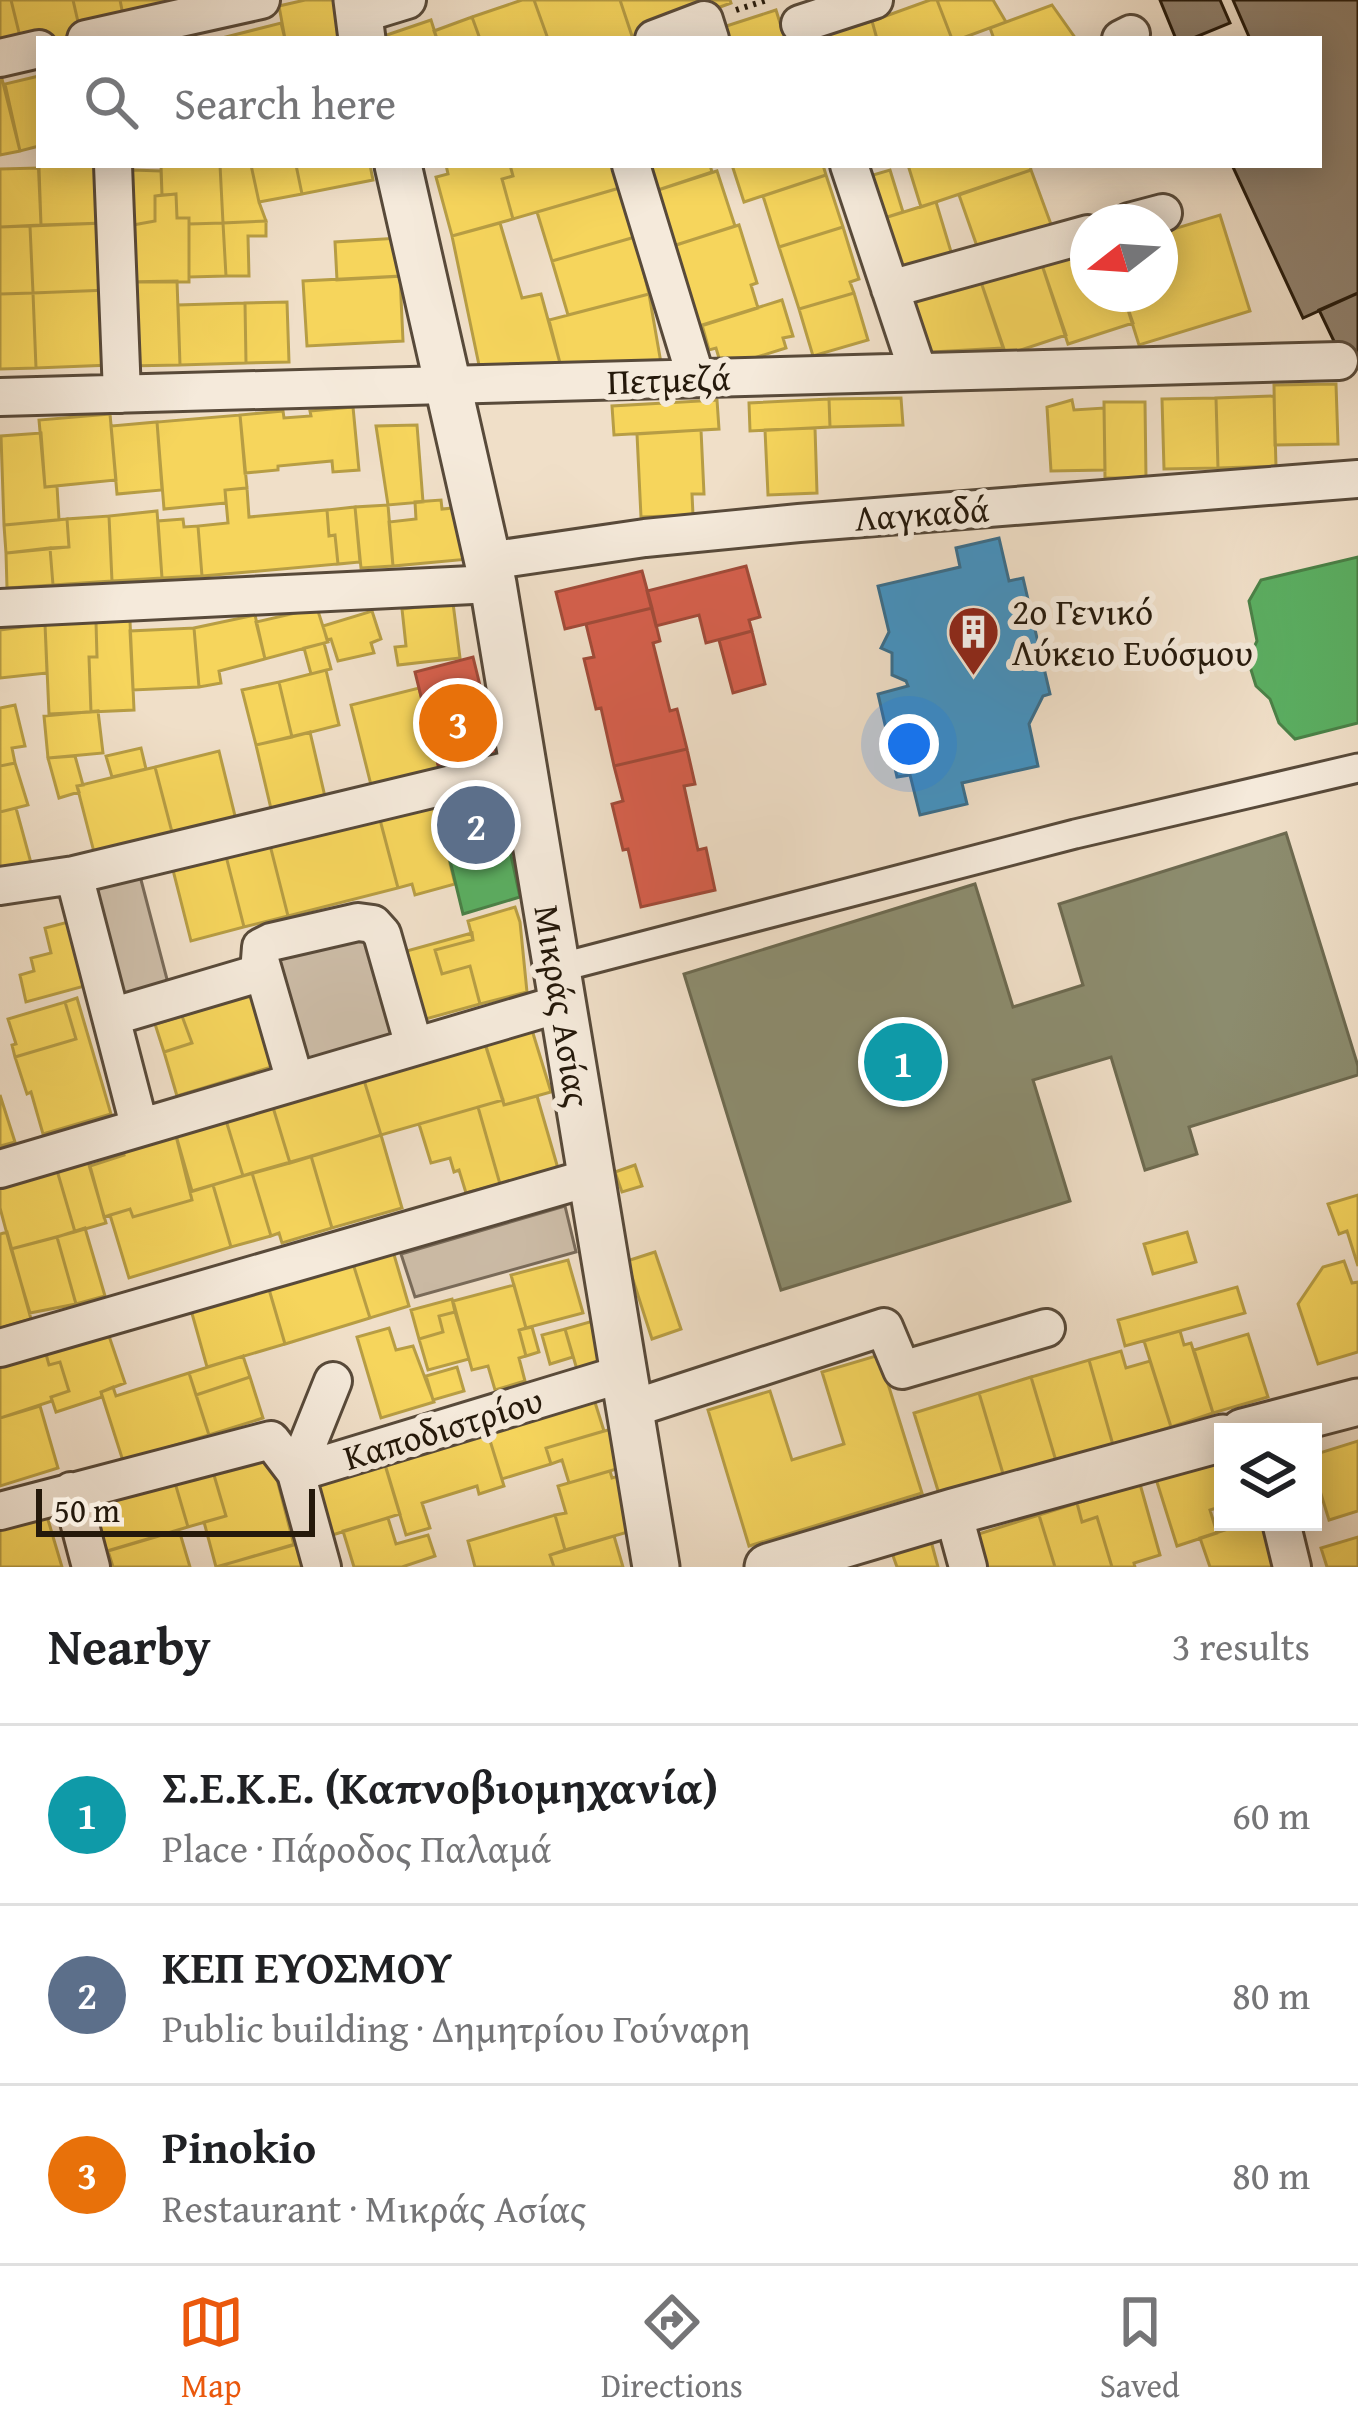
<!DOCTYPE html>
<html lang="en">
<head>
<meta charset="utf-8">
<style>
  :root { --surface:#fff; --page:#f6f6f6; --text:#202124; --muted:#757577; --line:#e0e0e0; --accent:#ea580c }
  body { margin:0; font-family:"Gentium Book Plus",serif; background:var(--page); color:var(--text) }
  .controls { position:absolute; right:36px; bottom:36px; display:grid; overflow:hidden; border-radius:0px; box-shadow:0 6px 30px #0003 }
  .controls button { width:108px; height:108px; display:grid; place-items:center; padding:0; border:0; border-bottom:3px solid var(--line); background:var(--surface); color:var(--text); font:60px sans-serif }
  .compass { position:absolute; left:1070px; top:204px; width:108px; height:108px; border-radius:50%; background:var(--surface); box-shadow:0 6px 30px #0003; rotate:253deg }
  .scale { position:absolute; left:36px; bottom:30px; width:279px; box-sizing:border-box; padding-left:12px; border:6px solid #25190b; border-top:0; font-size:33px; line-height:42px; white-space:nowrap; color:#25190b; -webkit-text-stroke:9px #f5eadb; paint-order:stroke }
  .you { position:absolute; left:909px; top:744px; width:42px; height:42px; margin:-30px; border:9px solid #fff; border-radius:50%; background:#1a73e8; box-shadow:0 0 0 18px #1a73e833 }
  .badge { display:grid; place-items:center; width:78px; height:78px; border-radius:50%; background:var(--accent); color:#fff; font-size:39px; font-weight:700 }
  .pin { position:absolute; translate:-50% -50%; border:6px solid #fff; box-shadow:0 3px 12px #0006 }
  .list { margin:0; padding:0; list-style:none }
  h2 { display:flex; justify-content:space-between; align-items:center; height:156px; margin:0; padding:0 48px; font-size:51px }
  h2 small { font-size:39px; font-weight:400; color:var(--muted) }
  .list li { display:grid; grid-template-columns:78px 1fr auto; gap:36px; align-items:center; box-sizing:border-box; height:180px; padding:0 48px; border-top:3px solid var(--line) }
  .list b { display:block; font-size:45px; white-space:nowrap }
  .list p { margin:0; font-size:39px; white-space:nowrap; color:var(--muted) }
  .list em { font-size:39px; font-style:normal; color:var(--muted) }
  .icon { flex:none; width:66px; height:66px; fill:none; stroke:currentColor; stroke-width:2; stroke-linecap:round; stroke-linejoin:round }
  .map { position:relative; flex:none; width:1358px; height:1567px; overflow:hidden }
  .search { position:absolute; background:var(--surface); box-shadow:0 6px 30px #0003; left:36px; right:36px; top:36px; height:132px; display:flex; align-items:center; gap:30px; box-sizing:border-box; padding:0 42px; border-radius:0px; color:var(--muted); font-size:45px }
  .sheet { height:696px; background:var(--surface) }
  nav { display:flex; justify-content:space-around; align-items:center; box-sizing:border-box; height:168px; border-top:3px solid var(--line); background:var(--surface); font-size:33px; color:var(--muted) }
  nav a { display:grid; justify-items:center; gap:6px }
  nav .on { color:var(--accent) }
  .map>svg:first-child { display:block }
  .green { fill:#cdbda8; stroke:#796b5a; stroke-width:3 }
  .homes { fill:#f6d55c; stroke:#b79d44; stroke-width:3 }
  .shops { fill:#d6604d; stroke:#a14b39; stroke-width:3 }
  .schools { fill:#4393c3; stroke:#3a6e8c; stroke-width:3 }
  .public { fill:#5aae61; stroke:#4a8147; stroke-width:3 }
  .industry { fill:#8c8c6e; stroke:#6d6a50; stroke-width:3 }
  .building { fill:#8f806d; stroke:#25190b; stroke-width:3 }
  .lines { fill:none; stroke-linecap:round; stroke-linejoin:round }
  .pedestrian-casing { stroke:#584a3a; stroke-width:33 }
  .minor-casing { stroke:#584a3a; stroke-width:42 }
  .tertiary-casing { stroke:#584a3a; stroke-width:51 }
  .path { stroke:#25190b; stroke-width:6; stroke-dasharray:3 6; stroke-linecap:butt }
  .pedestrian { stroke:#f5eadb; stroke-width:27 }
  .minor { stroke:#f5eadb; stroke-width:36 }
  .tertiary { stroke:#f5eadb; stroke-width:45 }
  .labels { text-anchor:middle; stroke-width:12; stroke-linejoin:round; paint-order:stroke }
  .street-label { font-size:36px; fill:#25190b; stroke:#f5eadb }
  .poi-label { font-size:36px; fill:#25190b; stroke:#f5eadb; text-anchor:start }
</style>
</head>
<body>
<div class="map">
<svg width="1358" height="1567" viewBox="0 0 1358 1567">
  <rect width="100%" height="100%" fill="#f0dfc8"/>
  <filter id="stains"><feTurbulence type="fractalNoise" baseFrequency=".00167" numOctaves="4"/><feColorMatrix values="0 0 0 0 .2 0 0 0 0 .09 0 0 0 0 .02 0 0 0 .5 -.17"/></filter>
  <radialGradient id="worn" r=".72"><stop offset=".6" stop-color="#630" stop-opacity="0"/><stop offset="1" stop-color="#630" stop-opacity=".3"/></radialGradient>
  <!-- green -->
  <path class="green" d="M140 876 168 983 121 997 91 889Z
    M370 932 399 1034 299 1062 271 957Z
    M565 1206 576 1252 415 1297 401 1254Z"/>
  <!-- homes -->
  <path class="homes" d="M0 0H11L23 49 0 55Z
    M11 0H73L81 35 64 39H39L23 49Z
    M73 0H120L125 25 81 35Z
    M120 0H167L170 16 125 25Z
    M305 0H333L342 39H285L279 6Z
    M522 0H534L548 39H480L472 17Z
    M534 0H620L633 39H548Z
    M620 0H730L731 3 633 39Z
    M930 0H937L952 39H877L872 21Z
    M937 0H993L1006 22 960 39H952Z
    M1052 5 1076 39H994L990 28Z
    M776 10 785 39H717L714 30Z
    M472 17 480 39H437L434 31Z
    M431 20 437 39H375Z
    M872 21 877 39H810Z
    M281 23 285 39H218Z
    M0 71 20 151 0 155Z
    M39 76V146L20 151 5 84Z
    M38 157 39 165H102L105 223 41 225Z
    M161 165H220L223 223 189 224V218H177L176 194 162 195Z
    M220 165H251L259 202 266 221 223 223Z
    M251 165H296L302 194 259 202Z
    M296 165H370L373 180 302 194Z
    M446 165H510L513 176 502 179 513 219 452 236 436 177 448 174Z
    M510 165H616L623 187 513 219 502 179 513 176Z
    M643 165H710L712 172 652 192Z
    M732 165H823L826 175 744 202Z
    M908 165H1030L1031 170 921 207Z
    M39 168 41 225 0 227V169Z
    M132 170 161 171 162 195 155 196V221L133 225Z
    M890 170 903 212 878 220 856 180Z
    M1031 170 1052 227 979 252 959 195Z
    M717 171 735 226 670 247 652 192Z
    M826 175 843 227 779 247 763 196Z
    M623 187 635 237 552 261 537 212Z
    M176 194 177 218H189V282H134L133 225 155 221V196Z
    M936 202 952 255 894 273 878 220Z
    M1220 215 1250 311 1139 345 1123 294H1160V277L1166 275 1160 255V233Z
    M266 221V236H248L249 276H226L223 223Z
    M105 223 108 290 33 293 30 226Z
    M223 223 226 276 189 277V224Z
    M500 223 522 298 541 294 560 363 479 365 452 236Z
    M739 225 757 283 751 285 758 308 692 329 660 250Z
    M30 226 33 293 0 294V227Z
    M843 227 859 279 850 282 854 293 799 309 779 247Z
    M635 237 649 294 568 315 552 261Z
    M399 238 402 276 337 280 335 242Z
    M1077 250 1088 277V294H1123L1133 323 1068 344 1041 262Z
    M1041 262 1066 335 1006 355 981 282Z
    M400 276 403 341 307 346 303 281Z
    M177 281 180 365 126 366 124 282Z
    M981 282 1003 348 914 353 908 300Z
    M108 290 111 365 36 368 33 293Z
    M33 293 36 368 0 369V294Z
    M854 293 868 340 813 356 799 309Z
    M649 294 661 363H560L549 320Z
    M782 300 793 336 783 338 786 348 722 368 716 348 709 350 702 325Z
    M287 302 289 362 246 363 245 303Z
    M245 303 246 363 180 365 178 305Z
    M1336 384 1338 444 1275 445 1274 385Z
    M1274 396 1276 466 1218 468 1216 398Z
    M901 398 903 425 830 427 829 399Z
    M1216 398 1218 468 1164 469 1162 399Z
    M829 399 830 427 750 431 749 403Z
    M717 400 719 429 614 435 612 406Z
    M1072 400 1074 410 1104 408 1105 470 1051 471 1047 407Z
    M1104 402H1145L1146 478H1105Z
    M353 407 359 470 333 472 332 461 278 466V470L245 473 240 415 283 411 284 418 311 416 310 411Z
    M110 414 116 480 45 487 39 420Z
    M240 415 247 488 225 490 226 503 164 509 157 422Z
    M157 422 162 490 117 494 111 426Z
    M417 425 423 502 388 505 376 426Z
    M815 428 817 493 768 495 765 430Z
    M701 430 704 494H692L693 515 641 517 637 434Z
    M41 433 45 487 57 486 59 520 4 525 1 436Z
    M247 488 249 517 327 510 329 536 335 535 338 564 202 576 198 526 228 523 225 490Z
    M441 500 442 509 464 507 469 559 393 566 389 522 416 519 415 502Z
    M388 505 393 566 361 568 355 507Z
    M355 507 360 562 338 564 335 535 329 536 327 510Z
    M157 511 162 578 112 581 109 516Z
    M109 516 112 581 53 585 50 548 69 547 67 519Z
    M67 519 69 547 6 553 4 525Z
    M183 519 184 527 198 526 202 576 162 578 158 521Z
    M50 548 53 585 7 588 6 553Z
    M453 603 460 658 398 665 395 647 406 646 402 609Z
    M317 608 328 642 265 659 256 622Z
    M372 611 381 639 371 643 374 653 338 661 331 639 327 640 323 626Z
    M255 615 265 659 219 671 221 683 199 687 194 628Z
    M130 621 134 710 91 712 89 657H97L96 622Z
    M96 622 97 657H89L91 712 49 714 45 624Z
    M45 624 47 673 0 678V630Z
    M194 628 199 687 133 690 130 631Z
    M324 643 331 669 311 674 304 648Z
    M326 670 339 725 292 737 279 682Z
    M279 682 292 737 256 745 242 690Z
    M419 688 439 768 371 785 351 705Z
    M15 705 25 746 12 748 15 763 0 766V708Z
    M98 711 103 753 48 758 44 716Z
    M310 732 326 801 272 813 256 745Z
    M141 748 146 769 112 777 106 756Z
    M219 751 236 820 173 836 155 767Z
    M75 756 83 785 77 786 79 792 59 798 48 758Z
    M15 763 28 805 0 812V766Z
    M155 767 173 836 95 856 77 786Z
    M435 802 455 884 415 895 412 884 398 888 379 816Z
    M16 808 31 863 0 872V812Z
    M379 816 398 888 288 916 270 845Z
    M270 845 288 916 244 927 226 856Z
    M226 856 244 927 191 941 173 870Z
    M515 907 520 922 527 992 480 1004 470 966 442 974 435 950 473 940 468 921Z
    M76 920 92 984 26 1002 20 975 34 971 31 958 51 953 45 928Z
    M472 933 473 940 435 950 442 974 470 966 480 1004 422 1020 403 952Z
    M255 993 278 1065 177 1096 164 1052 192 1043 182 1016Z
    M77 998 111 1114 43 1134 31 1092 27 1094 15 1057 76 1039 65 1002Z
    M65 1002 76 1039 15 1057 12 1045 16 1044 8 1019Z
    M182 1016 192 1043 164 1052 155 1024Z
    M532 1030 551 1092 504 1105 485 1044Z
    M484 1040 503 1100 381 1135 363 1077Z
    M363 1077 381 1135 290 1163 272 1104Z
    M0 1095 15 1142 0 1146Z
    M537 1096 559 1172 538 1177 537 1173 500 1184 478 1107 503 1100 504 1105Z
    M272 1104 290 1163 243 1176 225 1117Z
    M478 1107 500 1184 466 1193 459 1170 454 1172 450 1158 431 1163 419 1124Z
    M225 1117 243 1176 192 1191 175 1132Z
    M175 1132 192 1200 133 1217 130 1209 104 1217 90 1166 124 1155 122 1148Z
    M381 1135 402 1208 332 1228 311 1156Z
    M311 1156 332 1228 282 1243 279 1233 271 1236 252 1173Z
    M87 1158 106 1223 75 1232 56 1167Z
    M635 1165 642 1186 622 1192 615 1172Z
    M56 1167 75 1232 11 1249 0 1208V1182Z
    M252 1173 271 1236 231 1247 213 1185Z
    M213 1185 231 1247 129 1278 110 1215 130 1209 133 1217 192 1200 190 1192Z
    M1358 1195V1266L1347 1231 1339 1234 1328 1204Z
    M85 1228 105 1296 76 1304 57 1237Z
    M7 1232 31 1319 0 1328V1234Z
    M1187 1232 1196 1262 1153 1274 1144 1244Z
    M57 1237 76 1304 30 1313 11 1249Z
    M390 1241 409 1306 370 1318 350 1254Z
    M655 1252 681 1329 652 1339 627 1261Z
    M350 1254 370 1318 285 1344 266 1279Z
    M568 1260 583 1313 526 1328 511 1275Z
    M1344 1261 1352 1283 1358 1282V1352L1318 1364 1298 1304 1323 1267Z
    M514 1285 526 1328 519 1330 526 1356 519 1358 525 1381 495 1390 488 1366 472 1370 453 1301Z
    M268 1286 285 1344 207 1367 191 1310Z
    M1237 1287 1245 1313 1125 1346 1118 1320Z
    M452 1299 455 1312 439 1316 443 1332 419 1339 411 1310Z
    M455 1312 469 1359 428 1370 419 1339 443 1332 439 1316Z
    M593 1321 605 1365 578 1373 565 1329Z
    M532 1327 539 1352 526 1356 519 1330Z
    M389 1328 396 1350 413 1346 434 1402 381 1418 357 1337Z
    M565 1329 573 1357 550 1364 542 1335Z
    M1180 1331 1184 1345 1191 1343 1213 1413 1171 1427 1144 1341Z
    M108 1333 125 1383 101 1392 102 1397 56 1412 51 1397 69 1391 60 1362 49 1365 46 1354Z
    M1248 1334 1268 1397 1213 1413 1194 1350Z
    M44 1347 49 1365 60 1362 69 1391 51 1397 52 1401 0 1418V1361Z
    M1121 1351 1126 1368 1150 1361 1171 1427 1113 1445 1089 1360Z
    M879 1355 922 1493 749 1546 708 1410 770 1391 792 1460 844 1444 822 1372Z
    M243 1356 250 1377 196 1395 189 1373Z
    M1089 1360 1113 1445 1056 1461 1031 1377Z
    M457 1367 464 1391 433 1400 426 1376Z
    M189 1373 209 1435 123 1461 101 1392 113 1387 116 1396Z
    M250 1377 263 1418 209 1435 196 1395Z
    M1031 1377 1056 1461 1004 1477 979 1393Z
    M979 1393 1004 1477 940 1497 914 1413Z
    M593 1396 604 1431 546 1448 551 1464 502 1479 486 1428Z
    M40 1406 58 1468 0 1486V1418Z
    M618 1427 630 1465 569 1483 562 1460 551 1464 546 1448Z
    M488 1434 504 1486 479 1494 477 1486 422 1503 430 1528 406 1535 385 1465Z
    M1358 1441V1511L1329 1520 1313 1468V1455Z
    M259 1450 272 1460 294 1545 216 1567 204 1522 226 1516 211 1465Z
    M1216 1460 1223 1483V1506L1210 1510 1217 1533 1177 1546 1156 1479Z
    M384 1461 400 1514 329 1536 312 1478Z
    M211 1465 226 1516 188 1527 173 1476Z
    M610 1471 612 1478 619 1476 635 1530 565 1550 555 1515 566 1513 558 1486Z
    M173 1476 188 1527 107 1551 101 1534 97 1535 93 1509 99 1508 96 1500Z
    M1140 1484 1160 1555 1134 1563 1135 1567H1112L1097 1517 1082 1522 1077 1503Z
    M1077 1503 1082 1522 1097 1517 1112 1567H1055L1039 1515Z
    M46 1513 62 1567H0V1526Z
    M555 1515 565 1550 550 1555 554 1567H475L468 1541Z
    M1039 1515 1055 1567H976L966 1538Z
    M388 1518 396 1544 428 1535 435 1556 402 1567H354L343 1531Z
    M1250 1522H1261L1275 1567H1210L1200 1538Z
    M179 1530 190 1567H113L108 1551Z
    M614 1536 623 1567H554L550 1555Z
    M1358 1537V1567H1327L1321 1548Z
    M931 1541 938 1567H897L892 1553Z
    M298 1543 306 1567H220V1566Z"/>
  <!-- shops -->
  <path class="shops" d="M746 566 760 617 749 620 752 631 706 643 699 615 656 626 647 591Z
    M642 571 652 608 565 629 556 592Z
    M652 608 660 641 653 643 670 711 677 709 687 749 614 766 601 708 596 709 584 659 594 657 586 624Z
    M752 631 765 684 733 693 719 640Z
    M473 657 498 759 440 773 415 672Z
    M687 749 695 784 684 786 698 850 706 848 715 890 641 907 628 849 623 850 612 804 623 801 614 766Z"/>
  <!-- schools -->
  <path class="schools" d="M999 538 1009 581 1023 578 1050 694 1043 696 1029 724 1038 766 962 783 967 804 920 815 910 775 897 777 878 694 908 686 906 681 892 675V653L881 648 889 632 878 586 960 567 956 548Z"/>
  <!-- public -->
  <path class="public" d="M1358 557V723L1295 739 1279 723 1270 699 1256 686 1248 660 1257 641 1249 601 1261 580Z
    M497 791 520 897 463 914 437 807Z"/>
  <!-- industry -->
  <path class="industry" d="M1286 833 1358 1066V1075L1189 1127 1197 1154 1145 1170 1111 1057 1033 1080 1070 1201 781 1290 684 974 975 884 1013 1007 1083 985 1059 904Z"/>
  <!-- building -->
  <path class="building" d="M1160 0H1220L1230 23 1191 39H1176Z
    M1233 0H1358V293L1303 318 1232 165H1319V39H1250Z
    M1358 293V351L1342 358 1319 310Z"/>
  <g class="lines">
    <defs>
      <path id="pedestrian" d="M558 968 1075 834 1358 768"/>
      <path id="minor" d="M358 15 407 0
        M800 24 874 0
        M86 39 261 0
        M654 39 704 20 710 39
        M1121 39 1131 34
        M0 58 39 49
        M113 165 122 394
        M631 165 696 378
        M849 165 918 372
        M1129 222 1163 213
        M890 289 1088 234
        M0 397 1339 361
        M488 561 645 538 799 523 1358 479
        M0 608 493 584
        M74 875 139 1125
        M0 886 74 875 523 767
        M111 1017 263 972
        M295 1081 260 960 261 947 271 942 358 922 373 924 382 934 414 1046
        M0 1169 563 1003
        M0 1348 592 1177
        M628 1410 884 1327 902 1370 1046 1328
        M71 1491 91 1567
        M0 1511 271 1440 296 1473 622 1374
        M953 1512 968 1567
        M1281 1522 1292 1567
        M322 1567 296 1473 333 1381"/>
      <path id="tertiary" d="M357 0 362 39
        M398 165 493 584 656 1567
        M1243 1432 1358 1402
        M768 1567 953 1512 1223 1438"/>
    </defs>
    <!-- pedestrian casing -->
    <use href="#pedestrian" class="pedestrian-casing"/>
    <!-- minor casing -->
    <use href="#minor" class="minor-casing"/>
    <!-- tertiary casing -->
    <use href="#tertiary" class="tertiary-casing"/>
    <!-- path -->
    <path class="path" d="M736 10 767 0"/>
    <!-- pedestrian -->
    <use href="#pedestrian" class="pedestrian"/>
    <!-- minor -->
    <use href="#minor" class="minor"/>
    <!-- tertiary -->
    <use href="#tertiary" class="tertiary"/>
  </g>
  <!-- icons -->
  <defs>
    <symbol id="building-pin" viewBox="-11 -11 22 30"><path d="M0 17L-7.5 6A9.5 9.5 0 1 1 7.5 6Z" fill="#8f2418" stroke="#f5eadb"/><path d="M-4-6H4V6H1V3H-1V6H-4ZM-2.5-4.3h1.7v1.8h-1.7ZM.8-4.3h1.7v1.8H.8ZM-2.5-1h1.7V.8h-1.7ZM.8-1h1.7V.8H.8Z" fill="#fff"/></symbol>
  </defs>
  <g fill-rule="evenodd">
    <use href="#building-pin" x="944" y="602" width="59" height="81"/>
  </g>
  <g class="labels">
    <!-- street labels -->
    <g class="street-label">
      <text transform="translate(669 379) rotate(-2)" y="13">Πετμεζά</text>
      <text transform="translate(922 513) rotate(-4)" y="13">Λαγκαδά</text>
      <text transform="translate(563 1006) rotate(81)" y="13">Μικράς Ασίας</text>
      <text transform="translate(443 1428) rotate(-17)" y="13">Καποδιστρίου</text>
    </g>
    <!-- poi labels -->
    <g class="poi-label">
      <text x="1012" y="624">2ο Γενικό<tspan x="1012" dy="41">Λύκειο Ευόσμου</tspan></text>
    </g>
  </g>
  <rect width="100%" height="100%" filter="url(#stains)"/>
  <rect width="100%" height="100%" fill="url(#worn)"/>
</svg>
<div class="controls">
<button><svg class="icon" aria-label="layers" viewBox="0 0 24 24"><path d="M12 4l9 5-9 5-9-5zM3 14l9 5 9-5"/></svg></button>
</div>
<svg class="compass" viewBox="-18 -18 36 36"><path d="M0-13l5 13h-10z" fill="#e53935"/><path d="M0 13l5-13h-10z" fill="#757577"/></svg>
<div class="scale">50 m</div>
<div class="you"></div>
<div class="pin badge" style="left:903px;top:1062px;background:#0f9aa8">1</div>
<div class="pin badge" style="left:476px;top:825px;background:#5c6f8a">2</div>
<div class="pin badge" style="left:458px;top:723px;background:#e8710a">3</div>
<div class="search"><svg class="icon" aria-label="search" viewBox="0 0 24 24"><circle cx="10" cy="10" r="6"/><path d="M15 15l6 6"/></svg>Search here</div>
</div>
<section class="sheet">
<h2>Nearby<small>3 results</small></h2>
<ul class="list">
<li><span class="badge" style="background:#0f9aa8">1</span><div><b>Σ.Ε.Κ.Ε. (Καπνοβιομηχανία)</b><p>Place · Πάροδος Παλαμά</p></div><em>60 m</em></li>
<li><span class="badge" style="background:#5c6f8a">2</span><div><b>ΚΕΠ ΕΥΟΣΜΟΥ</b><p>Public building · Δημητρίου Γούναρη</p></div><em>80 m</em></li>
<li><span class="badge" style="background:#e8710a">3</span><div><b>Pinokio</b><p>Restaurant · Μικράς Ασίας</p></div><em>80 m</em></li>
</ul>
</section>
<nav>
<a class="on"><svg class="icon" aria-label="map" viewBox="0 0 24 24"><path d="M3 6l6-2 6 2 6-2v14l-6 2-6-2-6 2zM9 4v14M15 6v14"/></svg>Map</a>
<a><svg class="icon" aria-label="directions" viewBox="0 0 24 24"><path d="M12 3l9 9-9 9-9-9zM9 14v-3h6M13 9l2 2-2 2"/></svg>Directions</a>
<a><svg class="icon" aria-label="saved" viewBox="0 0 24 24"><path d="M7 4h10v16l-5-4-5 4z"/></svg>Saved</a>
</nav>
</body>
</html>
